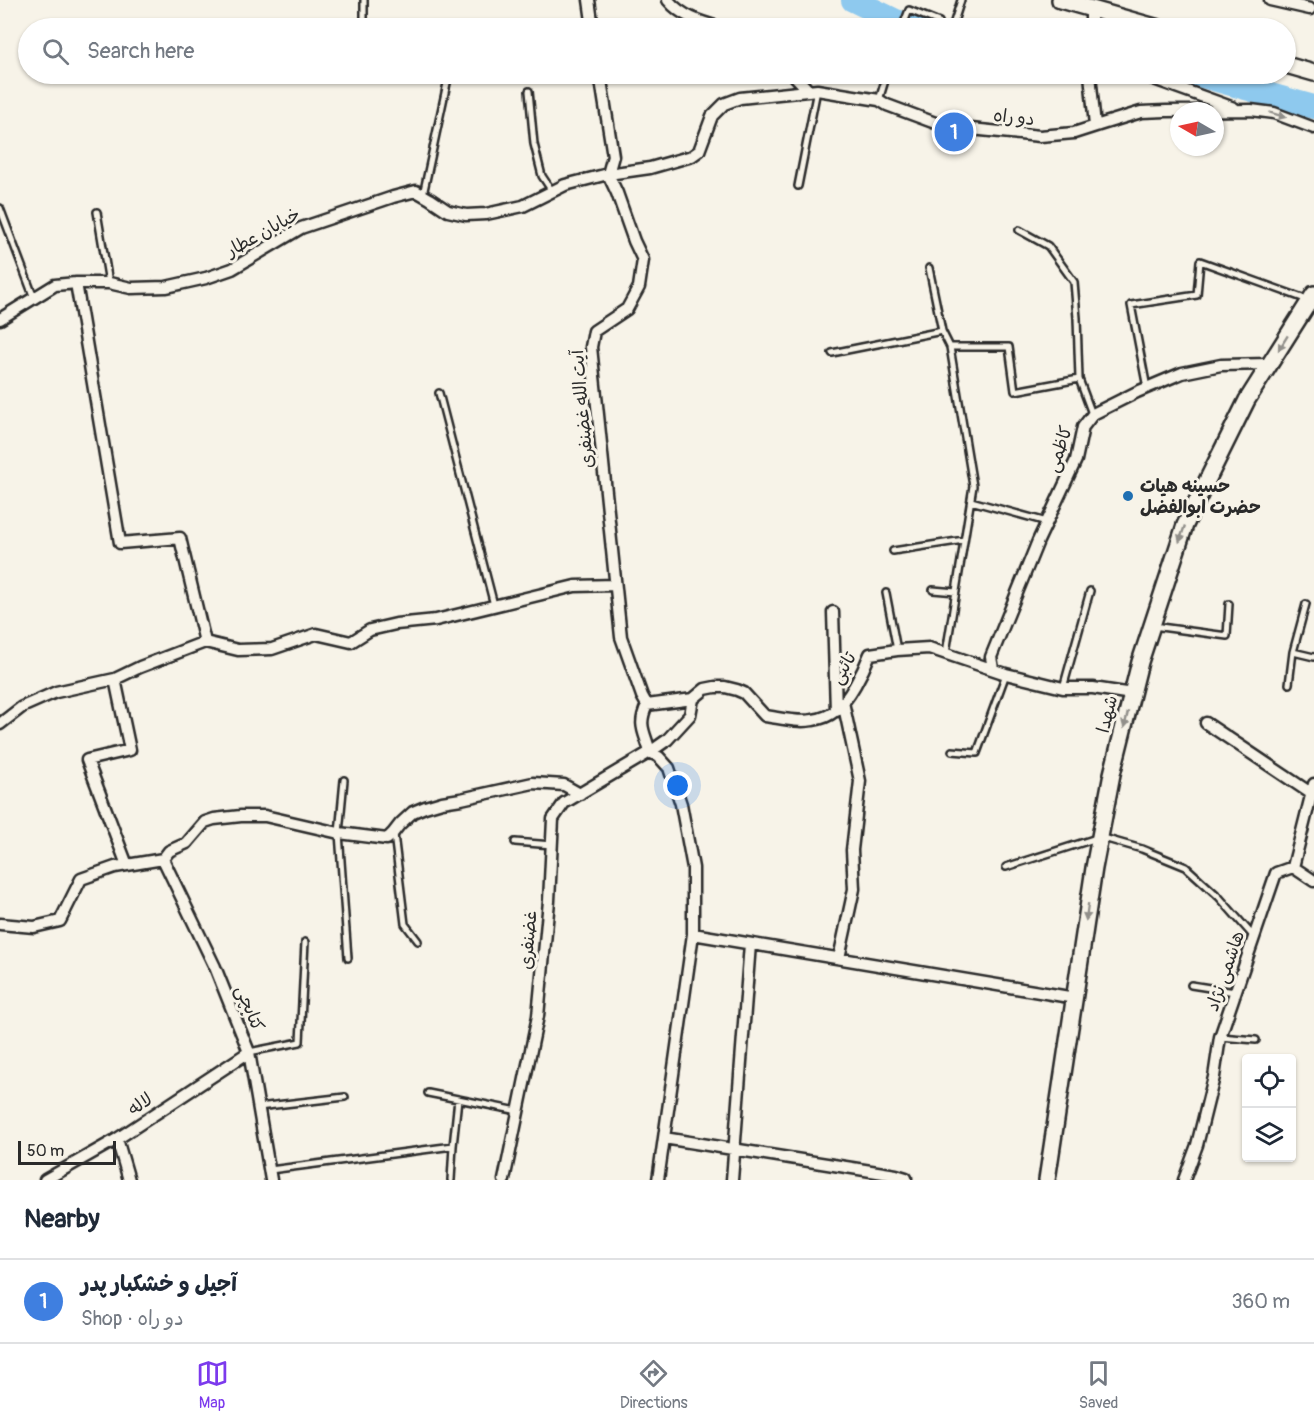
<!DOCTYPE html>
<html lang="en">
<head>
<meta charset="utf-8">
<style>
  :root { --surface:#fff; --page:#f6f6f7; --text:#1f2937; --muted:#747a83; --line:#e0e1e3; --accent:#7c3aed }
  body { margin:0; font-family:Pangolin,"Playpen Sans Arabic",sans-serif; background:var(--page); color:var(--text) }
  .controls { position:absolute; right:18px; bottom:18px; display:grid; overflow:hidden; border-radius:6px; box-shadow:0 2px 4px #0004 }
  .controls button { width:54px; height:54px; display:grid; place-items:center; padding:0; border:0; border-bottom:2px solid var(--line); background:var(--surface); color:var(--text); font:30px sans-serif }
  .compass { position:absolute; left:1170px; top:102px; width:54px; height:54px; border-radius:50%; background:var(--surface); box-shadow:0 2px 4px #0004; rotate:279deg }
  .scale { position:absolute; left:18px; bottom:15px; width:98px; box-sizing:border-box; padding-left:6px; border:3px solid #2b2b2b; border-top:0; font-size:16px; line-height:21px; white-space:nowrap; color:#2b2b2b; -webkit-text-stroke:4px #f7f3e8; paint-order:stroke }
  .you { position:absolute; left:678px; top:786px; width:21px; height:21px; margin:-15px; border:4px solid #fff; border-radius:50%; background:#1a73e8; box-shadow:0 0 0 9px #1a73e833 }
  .badge { display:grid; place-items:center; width:39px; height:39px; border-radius:50%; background:var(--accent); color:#fff; font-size:20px; font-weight:700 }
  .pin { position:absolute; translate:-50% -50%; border:3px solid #fff; box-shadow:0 2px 6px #0006 }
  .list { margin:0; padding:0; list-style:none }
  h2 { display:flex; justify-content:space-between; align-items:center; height:78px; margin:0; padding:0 24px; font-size:26px }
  h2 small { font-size:20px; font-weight:400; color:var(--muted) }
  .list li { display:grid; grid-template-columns:39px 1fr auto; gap:18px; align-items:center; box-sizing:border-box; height:84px; padding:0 24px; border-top:2px solid var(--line) }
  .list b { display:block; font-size:22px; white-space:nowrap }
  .list p { margin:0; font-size:20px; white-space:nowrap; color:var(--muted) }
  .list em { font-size:20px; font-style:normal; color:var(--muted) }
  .icon { flex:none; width:33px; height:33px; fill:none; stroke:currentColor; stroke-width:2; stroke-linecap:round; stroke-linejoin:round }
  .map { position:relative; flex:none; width:1314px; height:1180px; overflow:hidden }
  .search { position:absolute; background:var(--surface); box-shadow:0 2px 4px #0004; left:18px; right:18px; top:18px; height:66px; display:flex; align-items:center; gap:15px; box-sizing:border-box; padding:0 21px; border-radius:33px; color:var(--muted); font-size:22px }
  .sheet { height:162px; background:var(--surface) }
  nav { display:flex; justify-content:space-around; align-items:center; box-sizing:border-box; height:84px; border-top:2px solid var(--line); background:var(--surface); font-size:16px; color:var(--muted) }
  nav a { display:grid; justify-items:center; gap:3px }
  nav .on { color:var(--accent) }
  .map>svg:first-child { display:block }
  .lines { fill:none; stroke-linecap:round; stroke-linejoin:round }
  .river { stroke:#8ec9ee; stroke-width:24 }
  .service-casing { stroke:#2b2b2b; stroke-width:10 }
  .minor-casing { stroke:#2b2b2b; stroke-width:15 }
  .secondary-casing { stroke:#2b2b2b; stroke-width:20 }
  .service { stroke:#f7f3e8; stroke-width:5 }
  .minor { stroke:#f7f3e8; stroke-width:10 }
  .secondary { stroke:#f7f3e8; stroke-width:15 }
  .oneway { fill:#918f8a }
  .poi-dot { fill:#1f6fb2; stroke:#f7f3e8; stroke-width:2 }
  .labels { text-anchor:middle; stroke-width:6; stroke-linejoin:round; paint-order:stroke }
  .street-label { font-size:18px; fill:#2b2b2b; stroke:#f7f3e8 }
  .poi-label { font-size:18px; font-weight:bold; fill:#2b2b2b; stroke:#f7f3e8; text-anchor:start }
</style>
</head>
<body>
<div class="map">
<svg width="1314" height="1180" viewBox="0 0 1314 1180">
  <rect width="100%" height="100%" fill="#f7f3e8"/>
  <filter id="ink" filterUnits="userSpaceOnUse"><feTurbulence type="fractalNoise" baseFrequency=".0167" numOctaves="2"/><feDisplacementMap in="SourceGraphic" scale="12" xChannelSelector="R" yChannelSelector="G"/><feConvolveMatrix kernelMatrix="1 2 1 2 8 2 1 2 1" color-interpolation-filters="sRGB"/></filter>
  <g filter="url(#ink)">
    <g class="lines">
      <!-- river -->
      <path class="river" d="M853 0 896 21 918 28
        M1195 74 1314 107"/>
      <defs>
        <path id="service" d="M364 0V28
          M902 28 909 10 939 22
          M952 28 961 0
          M529 91 534 144 542 176 552 191
          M879 100 887 74
          M798 186 817 90
          M423 195 449 74
          M0 208 34 298
          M97 212 109 283
          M1019 230 1048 246 1074 282 1077 318 1079 379 1092 414
          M929 268 942 331
          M832 353 942 331 950 347
          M1147 388 1131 305 1197 295 1200 261 1308 300
          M439 393 494 605
          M971 501 1047 522
          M893 551 964 540
          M933 590 956 592
          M886 593 897 650
          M1306 604 1293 652 1314 657
          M1153 626 1227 636 1229 604
          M946 653 973 486 950 347H1009L1015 391 1079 379
          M1289 684 1293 652
          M1063 688 1090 591
          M952 751 977 753 1006 674
          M344 780 339 833 348 958
          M394 834 405 924 418 941
          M515 842 552 845
          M1006 867 1100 837 1142 849 1186 867 1219 897 1254 937
          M1191 985 1235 992
          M1220 1037 1256 1040
          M249 1052 300 1042 305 942
          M428 1093 518 1111
          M258 1107 345 1097
          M270 1170 453 1146
          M451 1180 453 1146 458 1099"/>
        <path id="minor" d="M589 0 593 28
          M668 0C682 17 701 22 722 28
          M1270 0 1310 9
          M1091 28V9
          M600 74 613 156 608 174 617 193 634 241 643 260 639 287 627 309 594 331 591 347 621 637 642 696 647 705 693 699 705 689 715 687H725L737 690 744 693 765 716C780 718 798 723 813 720 820 719 829 716 835 711 849 700 863 672 870 654L897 650 929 648 1006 674 1063 688H1093L1132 694
          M793 74 809 91
          M1090 74 1095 126
          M1140 74 1234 108
          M76 283 120 543 180 538 205 642
          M0 319 55 285 76 283H109L131 288 166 287 206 278 232 269 301 228 393 197 416 191 430 199 448 211 466 215 486 214 523 206 565 185 608 174 650 168 692 156 699 151 712 116 724 104 740 98 817 90 879 100 887 105 938 124 961 128 1040 136 1074 133 1102 124 1141 112 1166 111 1251 110 1274 113 1314 128
          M833 612 836 711
          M993 669 991 657 1038 541 1076 460 1083 427 1093 414 1137 392 1182 373 1221 365 1269 364
          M115 679 130 750 87 760 127 865
          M647 705C637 726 645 732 650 752L659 757 669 768 681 804 693 868V934L658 1180
          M1206 723 1312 794
          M0 724 22 707 56 692 115 679 140 667 205 642 238 650 272 649 316 634 351 642 370 630 396 624 436 620 575 586 615 585
          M163 859 215 967 249 1052 271 1180
          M1293 867 1314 881
          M0 924 34 927 60 921 81 879 115 867 163 859 169 851 187 843 205 822 214 819 241 816H265L339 833 387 839 393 833 400 824 413 812 425 807 442 802 461 799 533 783 564 785 580 794
          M693 934 1075 998
          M839 958 854 889 852 850 860 781 843 702
          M664 1138 896 1175 906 1178 905 1180
          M117 1139 129 1180
          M45 1180 117 1139 249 1052
          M504 1180 538 1016 549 901 553 819 564 803 650 752 667 740 690 715 693 699
          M732 1180 750 944
          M1184 1180 1197 1145 1214 1077 1220 1037 1276 873 1293 867 1314 784"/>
        <path id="secondary" d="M1060 0 1159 28
          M1286 65 1314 73
          M1047 1180 1094 868 1112 774 1140 662 1185 525 1247 400 1314 294"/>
      </defs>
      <!-- service casing -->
      <use href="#service" class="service-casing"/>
      <!-- minor casing -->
      <use href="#minor" class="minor-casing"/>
      <!-- secondary casing -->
      <use href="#secondary" class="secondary-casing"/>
      <!-- service -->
      <use href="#service" class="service"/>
      <!-- minor -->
      <use href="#minor" class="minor"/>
      <!-- secondary -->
      <use href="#secondary" class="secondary"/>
    </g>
    <!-- one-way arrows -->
    <defs><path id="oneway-solid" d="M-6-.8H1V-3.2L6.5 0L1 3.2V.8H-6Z" transform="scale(1.5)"/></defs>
    <g class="oneway">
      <use href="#oneway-solid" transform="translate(1278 115) rotate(17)"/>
      <use href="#oneway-solid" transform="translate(1283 343) rotate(122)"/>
      <use href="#oneway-solid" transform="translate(1182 534) rotate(109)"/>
      <use href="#oneway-solid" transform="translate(1126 720) rotate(104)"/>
      <use href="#oneway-solid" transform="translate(1087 912) rotate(98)"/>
    </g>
  </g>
  <!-- markers -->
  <circle class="poi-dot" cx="1128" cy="496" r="6"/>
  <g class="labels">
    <!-- street labels -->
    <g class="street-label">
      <text transform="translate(1014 117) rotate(6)" y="6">دو راه</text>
      <text transform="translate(263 232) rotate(-29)" y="6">خیابان عطار</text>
      <text transform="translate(582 409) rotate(-95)" y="6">آیت الله غضنفری</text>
      <text transform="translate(1059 449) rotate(-71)" y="6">کاظمی</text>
      <text transform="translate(843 668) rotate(-60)" y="6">تائبی</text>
      <text transform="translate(1107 714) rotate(-76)" y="6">شهدا</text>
      <text transform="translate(528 940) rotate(-85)" y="6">غضنفری</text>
      <text transform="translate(1225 971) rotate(-71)" y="6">هاشمی نژاد</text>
      <text transform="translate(250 1008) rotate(68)" y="6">کتابچی</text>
      <text transform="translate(140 1104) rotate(-34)" y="6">لاله</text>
    </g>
    <!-- poi labels -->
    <g class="poi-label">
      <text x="1140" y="492">حسینه هیات<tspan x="1140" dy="21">حضرت ابوالفضل</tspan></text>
    </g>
  </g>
</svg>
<div class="controls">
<button><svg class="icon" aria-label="locate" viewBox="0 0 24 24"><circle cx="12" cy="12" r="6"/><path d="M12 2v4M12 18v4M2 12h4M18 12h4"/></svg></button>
<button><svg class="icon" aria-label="layers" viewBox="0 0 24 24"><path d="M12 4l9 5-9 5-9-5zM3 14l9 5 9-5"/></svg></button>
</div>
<svg class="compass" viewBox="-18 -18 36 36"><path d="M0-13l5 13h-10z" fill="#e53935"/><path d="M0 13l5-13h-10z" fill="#747a83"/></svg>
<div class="scale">50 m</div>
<div class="you"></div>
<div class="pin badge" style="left:954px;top:132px;background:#3f7fe0">1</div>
<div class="search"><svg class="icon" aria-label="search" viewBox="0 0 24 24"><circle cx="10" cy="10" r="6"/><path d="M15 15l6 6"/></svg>Search here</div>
</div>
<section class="sheet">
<h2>Nearby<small></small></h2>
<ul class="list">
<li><span class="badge" style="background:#3f7fe0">1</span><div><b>آجیل و خشکبار پدر</b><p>Shop · دو راه</p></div><em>360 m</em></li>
</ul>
</section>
<nav>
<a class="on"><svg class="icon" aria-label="map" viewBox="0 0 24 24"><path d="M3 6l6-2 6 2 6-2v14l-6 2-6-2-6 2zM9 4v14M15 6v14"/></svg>Map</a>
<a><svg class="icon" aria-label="directions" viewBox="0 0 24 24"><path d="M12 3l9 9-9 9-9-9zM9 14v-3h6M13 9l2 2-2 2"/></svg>Directions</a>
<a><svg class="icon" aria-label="saved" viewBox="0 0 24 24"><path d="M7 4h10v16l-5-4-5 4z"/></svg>Saved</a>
</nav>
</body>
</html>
